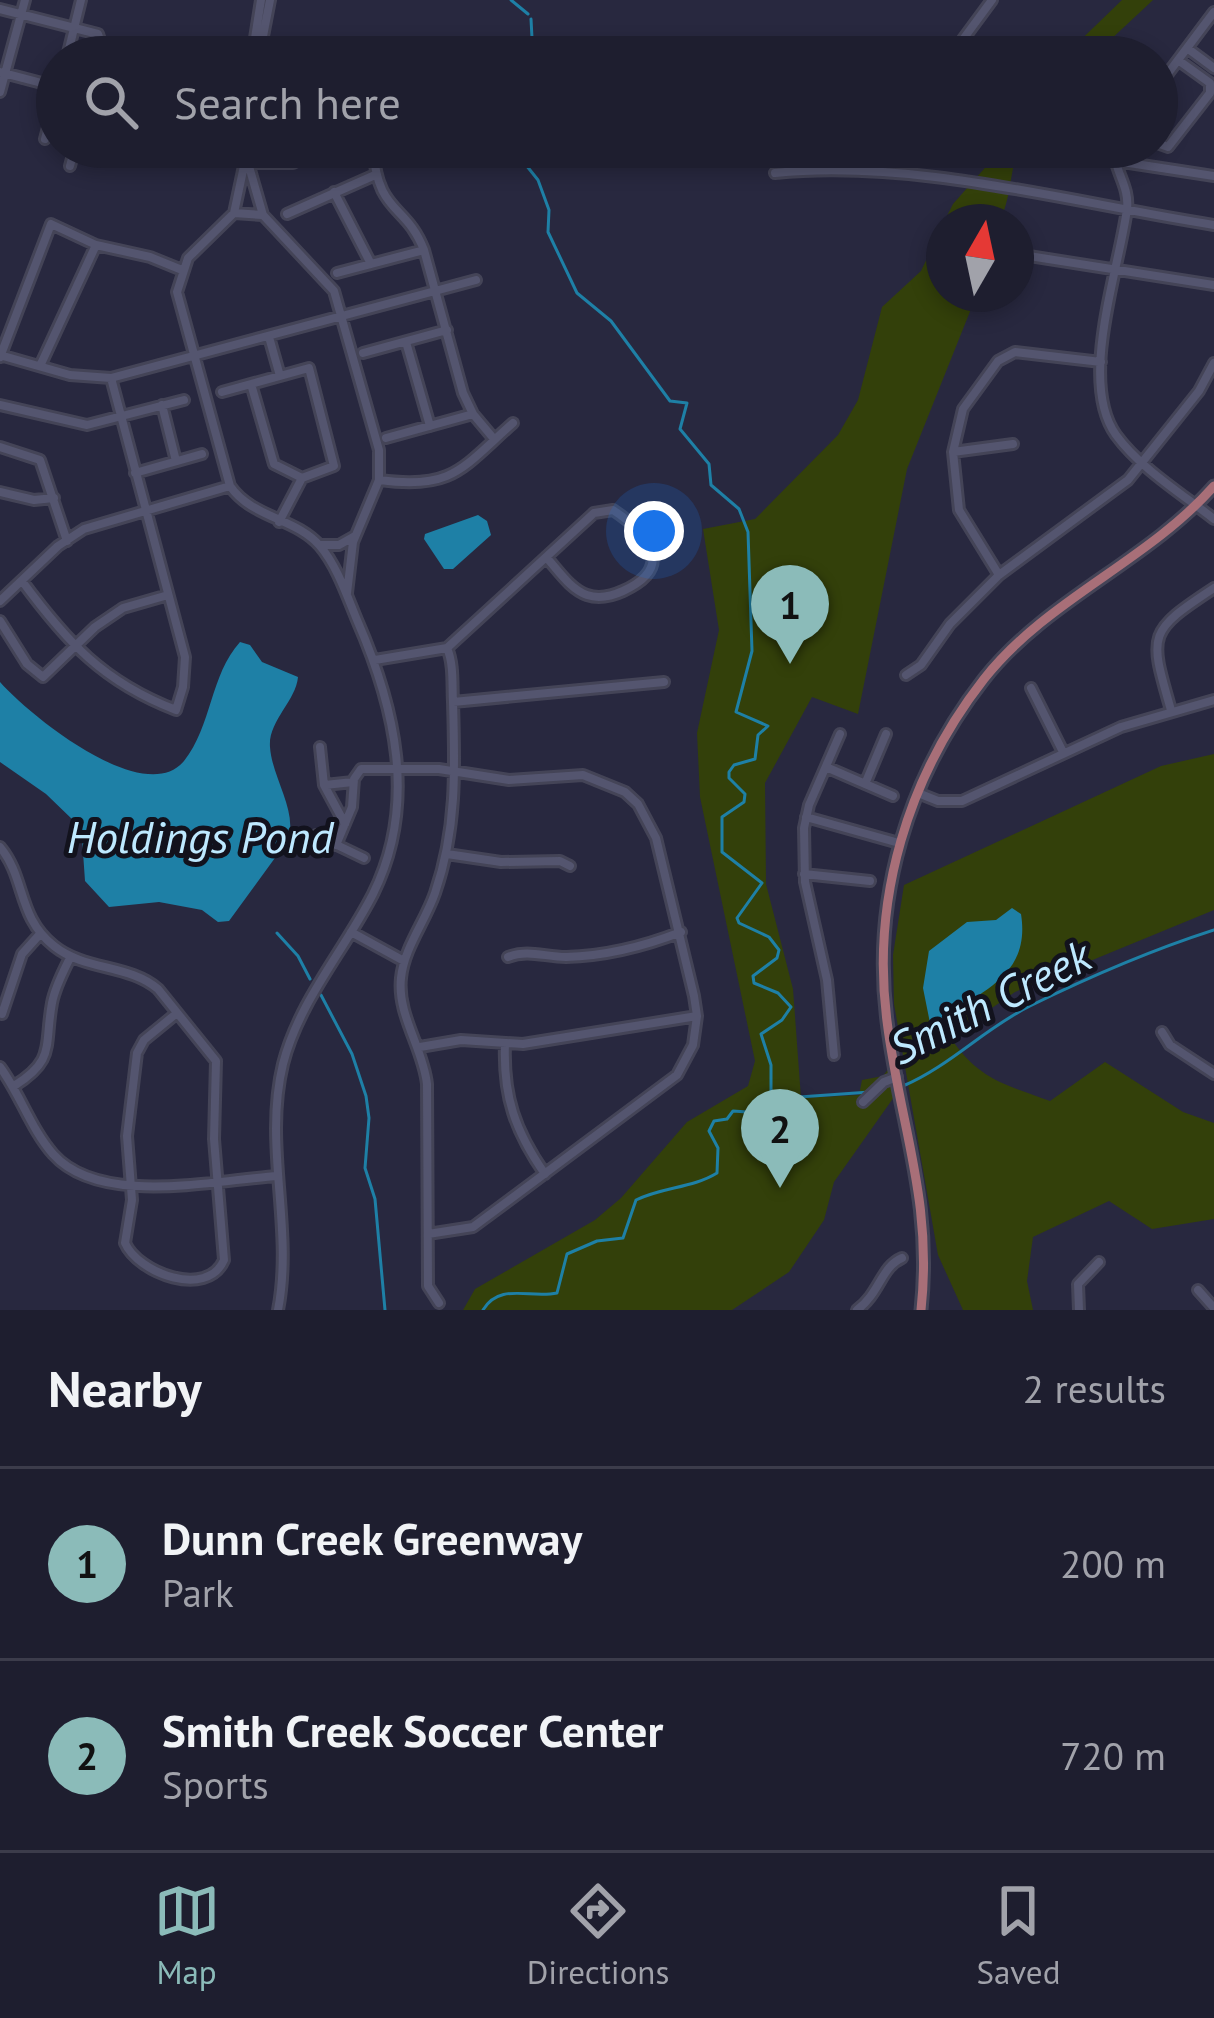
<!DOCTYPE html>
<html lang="en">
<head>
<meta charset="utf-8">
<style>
  :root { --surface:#1e1e2f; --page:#262737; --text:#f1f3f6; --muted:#a1a2aa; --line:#3c3c4b; --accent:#8bbbb9 }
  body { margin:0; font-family:"PT Sans",sans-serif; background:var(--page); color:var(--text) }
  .compass { position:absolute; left:926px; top:204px; width:108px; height:108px; border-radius:50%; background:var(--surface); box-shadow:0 6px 18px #0003; rotate:9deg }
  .you { position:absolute; left:654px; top:531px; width:42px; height:42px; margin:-30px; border:9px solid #fff; border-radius:50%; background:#1a73e8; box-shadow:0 0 0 18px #1a73e833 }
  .badge { display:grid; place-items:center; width:78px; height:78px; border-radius:50%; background:var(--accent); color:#111; font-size:39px; font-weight:700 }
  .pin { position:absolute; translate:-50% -99px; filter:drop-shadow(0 3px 6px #0008) }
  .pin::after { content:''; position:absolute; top:63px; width:42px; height:36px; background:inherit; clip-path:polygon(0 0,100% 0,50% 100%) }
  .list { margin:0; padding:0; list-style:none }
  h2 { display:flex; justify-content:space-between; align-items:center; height:156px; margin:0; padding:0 48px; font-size:51px }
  h2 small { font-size:39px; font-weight:400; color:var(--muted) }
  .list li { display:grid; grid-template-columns:78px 1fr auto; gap:36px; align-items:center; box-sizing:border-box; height:192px; padding:0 48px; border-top:3px solid var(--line) }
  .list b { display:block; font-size:45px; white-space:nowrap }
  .list p { margin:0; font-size:39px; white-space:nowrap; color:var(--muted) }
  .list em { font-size:39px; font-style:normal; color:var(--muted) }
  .icon { flex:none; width:66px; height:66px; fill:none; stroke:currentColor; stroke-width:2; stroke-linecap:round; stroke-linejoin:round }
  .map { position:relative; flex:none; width:1214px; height:1310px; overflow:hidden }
  .search { position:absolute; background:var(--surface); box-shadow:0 6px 18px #0003; left:36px; right:36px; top:36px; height:132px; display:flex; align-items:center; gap:30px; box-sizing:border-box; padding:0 42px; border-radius:66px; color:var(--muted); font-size:45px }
  .sheet { height:540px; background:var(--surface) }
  nav { display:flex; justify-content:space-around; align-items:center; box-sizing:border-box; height:168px; border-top:3px solid var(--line); background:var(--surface); font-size:33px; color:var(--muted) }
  nav a { display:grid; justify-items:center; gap:6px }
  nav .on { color:var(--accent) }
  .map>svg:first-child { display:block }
  .green { fill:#33400a }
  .water { fill:#1e80a6 }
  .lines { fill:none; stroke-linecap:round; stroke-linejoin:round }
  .stream { stroke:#1e80a6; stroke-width:3 }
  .minor-casing { stroke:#444457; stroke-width:14 }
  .major-casing { stroke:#444457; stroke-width:15 }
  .minor { stroke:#54556f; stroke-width:8 }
  .major { stroke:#a86f78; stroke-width:9 }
  .labels { text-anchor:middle; stroke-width:10; stroke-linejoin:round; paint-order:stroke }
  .water-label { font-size:45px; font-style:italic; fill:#bee9ff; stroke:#12121d }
</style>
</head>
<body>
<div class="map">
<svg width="1214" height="1310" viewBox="0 0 1214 1310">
  <rect width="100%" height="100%" fill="#28283f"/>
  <!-- green -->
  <path class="green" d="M1122 0H1153L1092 57H1063Z
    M999 147H1019C1009 173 1012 197 999 222H944L953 204 998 153Z
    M944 223V294H977L907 469 858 714 812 697 765 783 766 884 793 989 801 1098 859 1095 862 1080 883 1076 889 1068 894 1097 834 1182 824 1220 789 1272 732 1310H463L475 1289 595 1220 621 1198 687 1122 748 1086 755 1061 700 797 697 733 719 630 703 529 755 519 838 435 858 400 882 307 921 271Z
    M1214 754V910L1015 992 950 1037C979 1080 1004 1084 1050 1101L1105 1062 1183 1112 1214 1123V1219L1152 1229 1109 1201 1033 1237 1027 1281 1033 1310H963L938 1255 894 1004 893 955 904 885 1161 766Z"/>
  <!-- water -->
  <path class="water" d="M478 515 487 521 491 535 453 569H444L424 539 425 534Z
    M240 642 250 645 262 662 298 677C296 701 268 721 270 747 272 778 298 811 288 840L229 921 218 922 202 910 159 902 109 907 85 881 82 838 74 821 46 794 0 762V682C28 714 144 809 184 761 212 726 210 675 240 642Z
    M1012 908 1021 914C1031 977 980 991 936 1023H930L923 988 929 951 967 922 996 920Z"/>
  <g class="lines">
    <!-- stream -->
    <path class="stream" d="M511 0 528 14
      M531 19 533 57
      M512 147V158L526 165 538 180 549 210 548 232 577 293 611 321 670 401 687 403 680 429 709 464 711 485 739 509 748 532 752 651 736 712 768 726 758 735 755 759 734 765 729 772V778L745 794 744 802 722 817V852L762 883 737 918 739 923 769 937 779 950 777 958 753 976 754 983 778 993 791 1007 782 1020 761 1034 771 1065V1099
      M277 933 298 956 310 979
      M321 995 352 1054 366 1096 369 1118 365 1168 375 1199 385 1310
      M903 1086C950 1066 985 1028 1030 1006 1089 977 1152 950 1214 930
      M483 1310C500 1282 530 1299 557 1293L567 1254 597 1241 623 1238 636 1200C662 1187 693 1188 717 1173L718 1148 709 1131 714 1121 727 1119 733 1111 747 1112 771 1099 870 1092"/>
    <defs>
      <path id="minor" d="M0 9 98 34 102 46 99 57
        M1187 48 1214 68
        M67 57 81 0
        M252 57 261 0
        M259 57 270 0
        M950 57 992 0
        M0 72 57 87
        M1157 88 1214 12
        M0 92 25 0
        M45 139 57 93
        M1157 143 1168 147 1210 93V83L1178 60
        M248 147 234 213 188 258 177 292 230 486C252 518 296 518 320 546 337 566 347 596 357 620 395 707 418 804 373 894 344 951 299 1001 283 1064 263 1146 294 1228 278 1310
        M373 147C377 215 406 203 424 250L463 393 473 414 494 439
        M1115 147C1112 169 1130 185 1127 209 1119 270 1078 382 1116 435 1140 468 1182 494 1214 519
        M1116 161 1214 176
        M248 163 263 215 334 291 379 450V480L353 542 347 593
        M249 163H293L326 147
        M70 166 75 147
        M868 171 876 147
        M775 173C919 159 1072 203 1214 225
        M334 192 371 264
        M234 213 262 215
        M287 214 375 175
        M1016 254 1214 285
        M337 273 424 250
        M269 337 280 376
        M406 342 430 426
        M363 353 447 330
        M0 355 70 375 111 378 476 280
        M0 357 51 224 96 245 150 257 182 270
        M40 366 96 245
        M251 384 274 464 302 478
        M222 392 309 368 334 466 302 478 279 522
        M0 405 87 425 184 400
        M162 405 176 461
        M386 438 473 414
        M0 447 40 460 67 541
        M953 452 1013 444
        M135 473 202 454
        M380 480C453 490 462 468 513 423
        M0 492 34 500 54 498
        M321 545H339L355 536
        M999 575 959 510 953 452 963 409 998 361 1015 352 1101 362
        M22 581C67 642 103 682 176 710L183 687 185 657 111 378
        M0 601 58 546 84 529 230 486
        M0 621 27 664 43 677 95 627 123 608 168 595
        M375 660 447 648 594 513 613 510C649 534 676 567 623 591 612 596 599 599 587 595 570 589 558 570 546 557
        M906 675 921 665 950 624 999 575 1128 480 1199 391 1214 363
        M1031 688 1063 752
        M453 702 664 682
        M1171 710C1149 634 1147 632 1214 588
        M320 747 324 785 345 824
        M826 767 893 796
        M865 784 886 734
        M325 785 353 782
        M918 793 938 801H962L1121 727 1214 700
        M806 817 899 843
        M316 835 364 858
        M336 845 352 807 354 779 361 769H439L509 780 583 775 625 792 638 804 656 838 694 996 697 1016 693 1045 677 1075 473 1227 428 1234
        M0 847C26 878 17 917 54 946 85 971 129 964 158 989L216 1061 214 1139 224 1260C207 1299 138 1273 125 1243L132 1200 127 1136 137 1053 144 1040 177 1013
        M447 854 501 862 560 861 570 866
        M804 874 870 881
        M351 932 404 961
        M508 957C528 949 545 957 566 957 605 956 645 946 681 932
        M2 1014 22 954 40 934
        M1162 1032 1170 1045 1214 1074
        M505 1044C503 1096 515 1131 545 1174
        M420 1047 461 1040 523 1044 697 1016
        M834 1055 827 980 805 882 804 828 809 805 840 734
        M0 1067C20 1094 31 1129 53 1154 100 1207 214 1180 278 1176
        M14 1086C56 1060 44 1046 52 1003 55 987 63 972 70 958
        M863 1102 884 1082 897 1077
        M1198 1290 1214 1308
        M439 1303 428 1286 427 1084C423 1048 397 1015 401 978 404 948 425 922 435 893 457 829 455 769 453 702 452 685 454 664 447 648
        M857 1310C880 1293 881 1267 902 1258
        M1079 1310 1078 1284 1099 1262"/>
      <path id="major" d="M921 1310C933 1200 900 1126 887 1021 871 899 908 776 984 679 1047 599 1147 562 1214 486"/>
    </defs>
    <!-- minor casing -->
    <use href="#minor" class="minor-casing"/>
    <!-- major casing -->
    <use href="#major" class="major-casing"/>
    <!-- minor -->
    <use href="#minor" class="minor"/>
    <!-- major -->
    <use href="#major" class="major"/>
  </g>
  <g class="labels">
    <!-- water labels -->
    <g class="water-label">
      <text x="200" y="853">Holdings Pond</text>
      <text transform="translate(990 1002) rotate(-27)" y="16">Smith Creek</text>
    </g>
  </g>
</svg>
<svg class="compass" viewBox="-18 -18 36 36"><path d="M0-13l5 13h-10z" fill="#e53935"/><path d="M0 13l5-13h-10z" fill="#a1a2aa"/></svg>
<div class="you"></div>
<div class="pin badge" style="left:790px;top:664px">1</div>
<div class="pin badge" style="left:780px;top:1188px">2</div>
<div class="search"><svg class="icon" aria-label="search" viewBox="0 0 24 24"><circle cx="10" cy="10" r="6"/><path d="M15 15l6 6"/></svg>Search here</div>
</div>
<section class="sheet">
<h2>Nearby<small>2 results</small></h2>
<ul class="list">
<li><span class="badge">1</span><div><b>Dunn Creek Greenway</b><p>Park</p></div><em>200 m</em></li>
<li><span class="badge">2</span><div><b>Smith Creek Soccer Center</b><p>Sports</p></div><em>720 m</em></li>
</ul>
</section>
<nav>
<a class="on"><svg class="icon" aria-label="map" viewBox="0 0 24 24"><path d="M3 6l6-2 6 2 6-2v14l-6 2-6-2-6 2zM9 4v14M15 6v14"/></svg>Map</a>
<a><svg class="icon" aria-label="directions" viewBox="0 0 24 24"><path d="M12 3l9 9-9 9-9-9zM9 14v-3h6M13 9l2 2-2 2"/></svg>Directions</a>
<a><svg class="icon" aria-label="saved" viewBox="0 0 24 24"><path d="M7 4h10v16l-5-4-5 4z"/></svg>Saved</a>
</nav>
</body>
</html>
